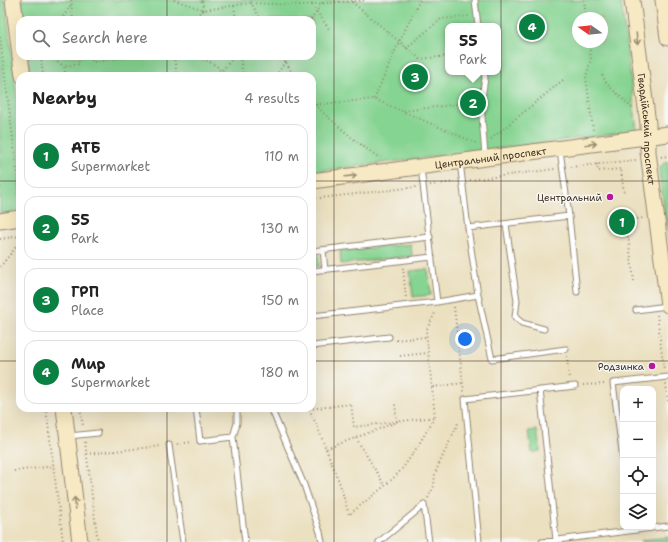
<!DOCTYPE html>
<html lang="en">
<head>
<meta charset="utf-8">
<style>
  :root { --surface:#fff; --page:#f6f6f6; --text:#222; --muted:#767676; --line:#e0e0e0; --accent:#0b8043 }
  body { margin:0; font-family:"Shantell Sans",sans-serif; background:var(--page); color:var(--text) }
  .controls { position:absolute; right:12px; bottom:12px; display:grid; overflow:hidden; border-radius:8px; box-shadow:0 4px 16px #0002 }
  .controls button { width:36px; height:36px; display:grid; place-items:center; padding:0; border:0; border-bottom:1px solid var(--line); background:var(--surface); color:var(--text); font:20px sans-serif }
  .compass { position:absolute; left:572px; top:12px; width:36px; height:36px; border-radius:50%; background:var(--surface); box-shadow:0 4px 16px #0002; rotate:284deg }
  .you { position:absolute; left:465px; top:339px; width:14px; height:14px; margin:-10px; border:3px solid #fff; border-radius:50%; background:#1a73e8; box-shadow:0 0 0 6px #1a73e833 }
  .badge { display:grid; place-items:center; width:26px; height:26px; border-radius:50%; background:var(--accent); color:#fff; font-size:13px; font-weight:700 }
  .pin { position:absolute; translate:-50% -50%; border:2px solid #fff; box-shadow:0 1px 4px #0006 }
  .popup { position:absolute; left:445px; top:23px; width:56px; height:52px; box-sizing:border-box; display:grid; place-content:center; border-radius:8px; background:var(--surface); filter:drop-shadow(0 1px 3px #0005); font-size:13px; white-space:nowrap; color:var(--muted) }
  .popup b { font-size:15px; color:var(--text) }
  .popup::after { content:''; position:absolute; left:50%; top:100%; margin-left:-8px; border:8px solid transparent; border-top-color:var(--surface) }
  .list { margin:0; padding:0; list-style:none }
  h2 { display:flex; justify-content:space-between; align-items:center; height:52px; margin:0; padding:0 16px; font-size:17px }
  h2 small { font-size:13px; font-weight:400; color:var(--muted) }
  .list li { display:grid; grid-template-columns:26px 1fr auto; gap:12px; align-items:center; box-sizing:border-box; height:64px; margin:0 8px 8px; padding:0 8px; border:1px solid var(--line); border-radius:12px }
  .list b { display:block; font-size:15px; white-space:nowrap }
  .list p { margin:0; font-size:13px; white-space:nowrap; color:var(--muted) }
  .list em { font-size:13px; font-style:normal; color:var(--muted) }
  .icon { flex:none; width:22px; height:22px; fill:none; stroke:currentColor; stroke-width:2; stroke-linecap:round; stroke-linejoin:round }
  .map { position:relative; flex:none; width:668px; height:542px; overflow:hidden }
  .search { position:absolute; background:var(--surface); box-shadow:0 4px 16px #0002; left:16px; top:16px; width:300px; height:44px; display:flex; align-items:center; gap:10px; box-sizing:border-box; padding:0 14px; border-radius:12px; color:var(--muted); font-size:15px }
  .panel { position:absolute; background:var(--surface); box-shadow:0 4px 16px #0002; left:16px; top:72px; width:300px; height:340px; border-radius:12px }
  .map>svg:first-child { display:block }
  .green { fill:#86d492; stroke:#607f58; fill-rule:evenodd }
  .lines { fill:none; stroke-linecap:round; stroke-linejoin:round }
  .lane-casing { stroke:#93856f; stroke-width:7 }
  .secondary-casing { stroke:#93856f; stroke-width:17 }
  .path { stroke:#93856f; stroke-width:2; stroke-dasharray:1 3; stroke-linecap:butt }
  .lane { stroke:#fff; stroke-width:5 }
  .secondary { stroke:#f6e9c3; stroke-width:15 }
  .oneway { stroke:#988a70 }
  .grid { fill:none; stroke:#3b2a1e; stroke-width:1; stroke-opacity:0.55 }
  .poi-dot { fill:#b5179e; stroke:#f6f6f2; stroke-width:1.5 }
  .labels { text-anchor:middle; stroke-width:3; stroke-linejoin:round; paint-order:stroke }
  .street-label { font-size:10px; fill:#3b2a1e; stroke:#f6f6f2 }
  .poi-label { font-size:10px; fill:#3b2a1e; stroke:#f6f6f2; text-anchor:end }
</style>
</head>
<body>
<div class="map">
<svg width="668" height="542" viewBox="0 0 668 542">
  <rect width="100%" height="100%" fill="#f6f6f2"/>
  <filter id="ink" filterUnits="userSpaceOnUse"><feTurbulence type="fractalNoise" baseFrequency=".025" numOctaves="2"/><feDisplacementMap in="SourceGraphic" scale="8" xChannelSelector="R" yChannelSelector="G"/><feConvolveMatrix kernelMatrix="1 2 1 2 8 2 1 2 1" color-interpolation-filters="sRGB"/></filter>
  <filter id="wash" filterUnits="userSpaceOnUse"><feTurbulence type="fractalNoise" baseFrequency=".012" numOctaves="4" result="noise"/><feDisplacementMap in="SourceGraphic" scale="16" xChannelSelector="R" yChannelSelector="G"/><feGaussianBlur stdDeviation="0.9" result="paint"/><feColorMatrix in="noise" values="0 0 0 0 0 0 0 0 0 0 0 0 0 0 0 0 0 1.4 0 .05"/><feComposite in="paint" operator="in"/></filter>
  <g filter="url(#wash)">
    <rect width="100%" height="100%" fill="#ebe0c0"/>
    <!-- green -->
    <path class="green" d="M0 0H5L20 121V211L0 214Z
      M21 0H621L637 131 312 172V76H30L28 56H312V20H23ZM578 18H602V42H578ZM448 26H498V72H448Z
      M668 161V241L659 170 663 164Z
      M411 244 412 256 341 264 340 251Z
      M318 255 319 266 312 267V256Z
      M428 269 431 295 413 297 410 271Z
      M537 430 540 451 532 453 529 431Z
      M668 537V542H642V540Z"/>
  </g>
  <g filter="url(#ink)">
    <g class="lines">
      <defs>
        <path id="lane" d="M475 0 478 26
          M484 72 485 78 481 104 485 156
          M460 162 468 228 569 216 560 150
          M569 216 577 292
          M506 224 517 301 515 317 522 323 544 329
          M323 250 325 270
          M312 251 430 237
          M312 271 432 257
          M478 295 492 359 566 349
          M437 302 478 295 468 228
          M636 310 667 306
          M312 316 437 302 421 168
          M312 346 389 337
          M540 390 556 540
          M196 408 200 441 233 437
          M237 408V423L233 437 245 542
          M271 408 304 485 320 532 322 542
          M69 436 98 433
          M169 445 183 542
          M623 459 613 383 668 377
          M424 505 429 542
          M379 542 424 505
          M479 542 465 399 575 386
          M542 542 668 526"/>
        <g id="secondary">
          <path d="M13 0 20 55"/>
          <path id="s1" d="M632 0 648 124V152L668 305"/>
          <path d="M663 0 668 38"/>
          <path d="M20 56 23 76"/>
          <path id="s2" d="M312 181 668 134"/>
          <path d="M0 221 20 218"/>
          <path d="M64 408 80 542"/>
        </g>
      </defs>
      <!-- lane casing -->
      <use href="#lane" class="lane-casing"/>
      <!-- secondary casing -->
      <use href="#secondary" class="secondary-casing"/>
      <!-- path -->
      <path class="path" d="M71 0 73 20
        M129 0H136
        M174 0 204 10 202 0
        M584 0 586 18
        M352 2 420 59 448 56
        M312 5 329 29
        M234 6 236 20
        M61 20 71 5
        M189 20 204 10 251 3V0
        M261 20 251 3 300 5 367 0
        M311 20 324 0
        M0 37 20 194
        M589 42 591 59 586 77 593 130
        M406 48 441 19 469 16
        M41 56 43 76
        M47 56 64 66
        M91 56 92 62 140 56
        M174 56 177 76
        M191 56 208 61 218 67 221 72 233 76
        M240 56 243 76
        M282 56 294 76
        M602 75 607 84 632 108
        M66 76 64 66 79 64 78 56
        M217 76 235 56
        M276 76 289 56
        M374 99 399 42 420 0
        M312 102C333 122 355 142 380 158
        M312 105 374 99 476 143
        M404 111 467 103 474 98
        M491 139 563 80
        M661 157 668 156
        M597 164 598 171 621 169 624 194
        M571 167 636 160
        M470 180 555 169
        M430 185 454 182
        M312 199 416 187
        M0 239 20 236
        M0 267 20 242
        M403 268 406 298
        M634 281 626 221 643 218
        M454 307 464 392
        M657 315 664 370
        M396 340 426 337
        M400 356 428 353
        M567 356 569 378
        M666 384 668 401
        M583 385 604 384
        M433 387 463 383
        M46 408 63 542
        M80 408 83 426
        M309 409 351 404 354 427 435 417 426 331 436 311
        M309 409 318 428 326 449 397 422 395 404
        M356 438 385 486
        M85 442 98 542
        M177 444 192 442
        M326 449 340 484 349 515C366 500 386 487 401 470 414 454 424 435 435 417
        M86 454 161 446
        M14 471 54 466
        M428 498 434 486 435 473 458 423"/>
      <!-- lane -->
      <use href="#lane" class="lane"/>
      <!-- secondary -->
      <use href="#secondary" class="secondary"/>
    </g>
    <!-- one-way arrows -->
    <defs><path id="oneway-shaft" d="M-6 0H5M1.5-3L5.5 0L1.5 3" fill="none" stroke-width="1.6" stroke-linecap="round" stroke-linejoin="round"/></defs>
    <g class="oneway">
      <use href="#oneway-shaft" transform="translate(637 39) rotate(83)"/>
      <use href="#oneway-shaft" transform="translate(591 144) rotate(-7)"/>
      <use href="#oneway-shaft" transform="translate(351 176) rotate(-7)"/>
      <use href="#oneway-shaft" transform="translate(75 503) rotate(-97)"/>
    </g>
  </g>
  <!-- grid -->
  <path class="grid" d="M167 0V20M334 0V542M501 0V542M167 56V76M0 181H20M312 181H668M0 361H20M312 361H668M167 408V542"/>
  <!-- markers -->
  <g class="poi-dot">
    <circle cx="610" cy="197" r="4"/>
    <circle cx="652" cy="366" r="4"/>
  </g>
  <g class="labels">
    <!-- street labels -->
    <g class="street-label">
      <text dy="4" stroke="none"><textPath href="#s1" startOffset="130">Гвардійський проспект</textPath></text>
      <text dy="4" stroke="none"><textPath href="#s2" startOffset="180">Центральний проспект</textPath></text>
    </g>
    <!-- poi labels -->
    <g class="poi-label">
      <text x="602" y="201">Центральний</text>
      <text x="644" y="370">Родзинка</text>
    </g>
  </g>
</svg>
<div class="controls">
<button>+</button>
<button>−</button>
<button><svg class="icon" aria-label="locate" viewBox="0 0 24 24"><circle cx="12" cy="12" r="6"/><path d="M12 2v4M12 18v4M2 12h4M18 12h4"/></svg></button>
<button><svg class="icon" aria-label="layers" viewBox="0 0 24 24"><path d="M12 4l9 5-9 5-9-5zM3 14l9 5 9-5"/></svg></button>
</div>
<svg class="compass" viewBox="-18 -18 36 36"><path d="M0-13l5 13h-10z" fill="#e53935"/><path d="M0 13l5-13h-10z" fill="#767676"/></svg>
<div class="you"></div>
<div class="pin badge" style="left:622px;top:222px">1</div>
<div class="pin badge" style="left:473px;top:103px">2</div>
<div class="popup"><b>55</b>Park</div>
<div class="pin badge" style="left:415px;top:77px">3</div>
<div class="pin badge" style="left:532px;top:27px">4</div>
<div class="search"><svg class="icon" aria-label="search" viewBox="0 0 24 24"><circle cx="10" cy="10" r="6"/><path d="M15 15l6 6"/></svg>Search here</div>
<section class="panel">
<h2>Nearby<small>4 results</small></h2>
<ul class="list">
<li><span class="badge">1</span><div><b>АТБ</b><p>Supermarket</p></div><em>110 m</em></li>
<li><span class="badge">2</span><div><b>55</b><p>Park</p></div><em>130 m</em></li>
<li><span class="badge">3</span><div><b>ГРП</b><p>Place</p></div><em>150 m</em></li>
<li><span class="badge">4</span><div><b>Мир</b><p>Supermarket</p></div><em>180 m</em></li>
</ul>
</section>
</div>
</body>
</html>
